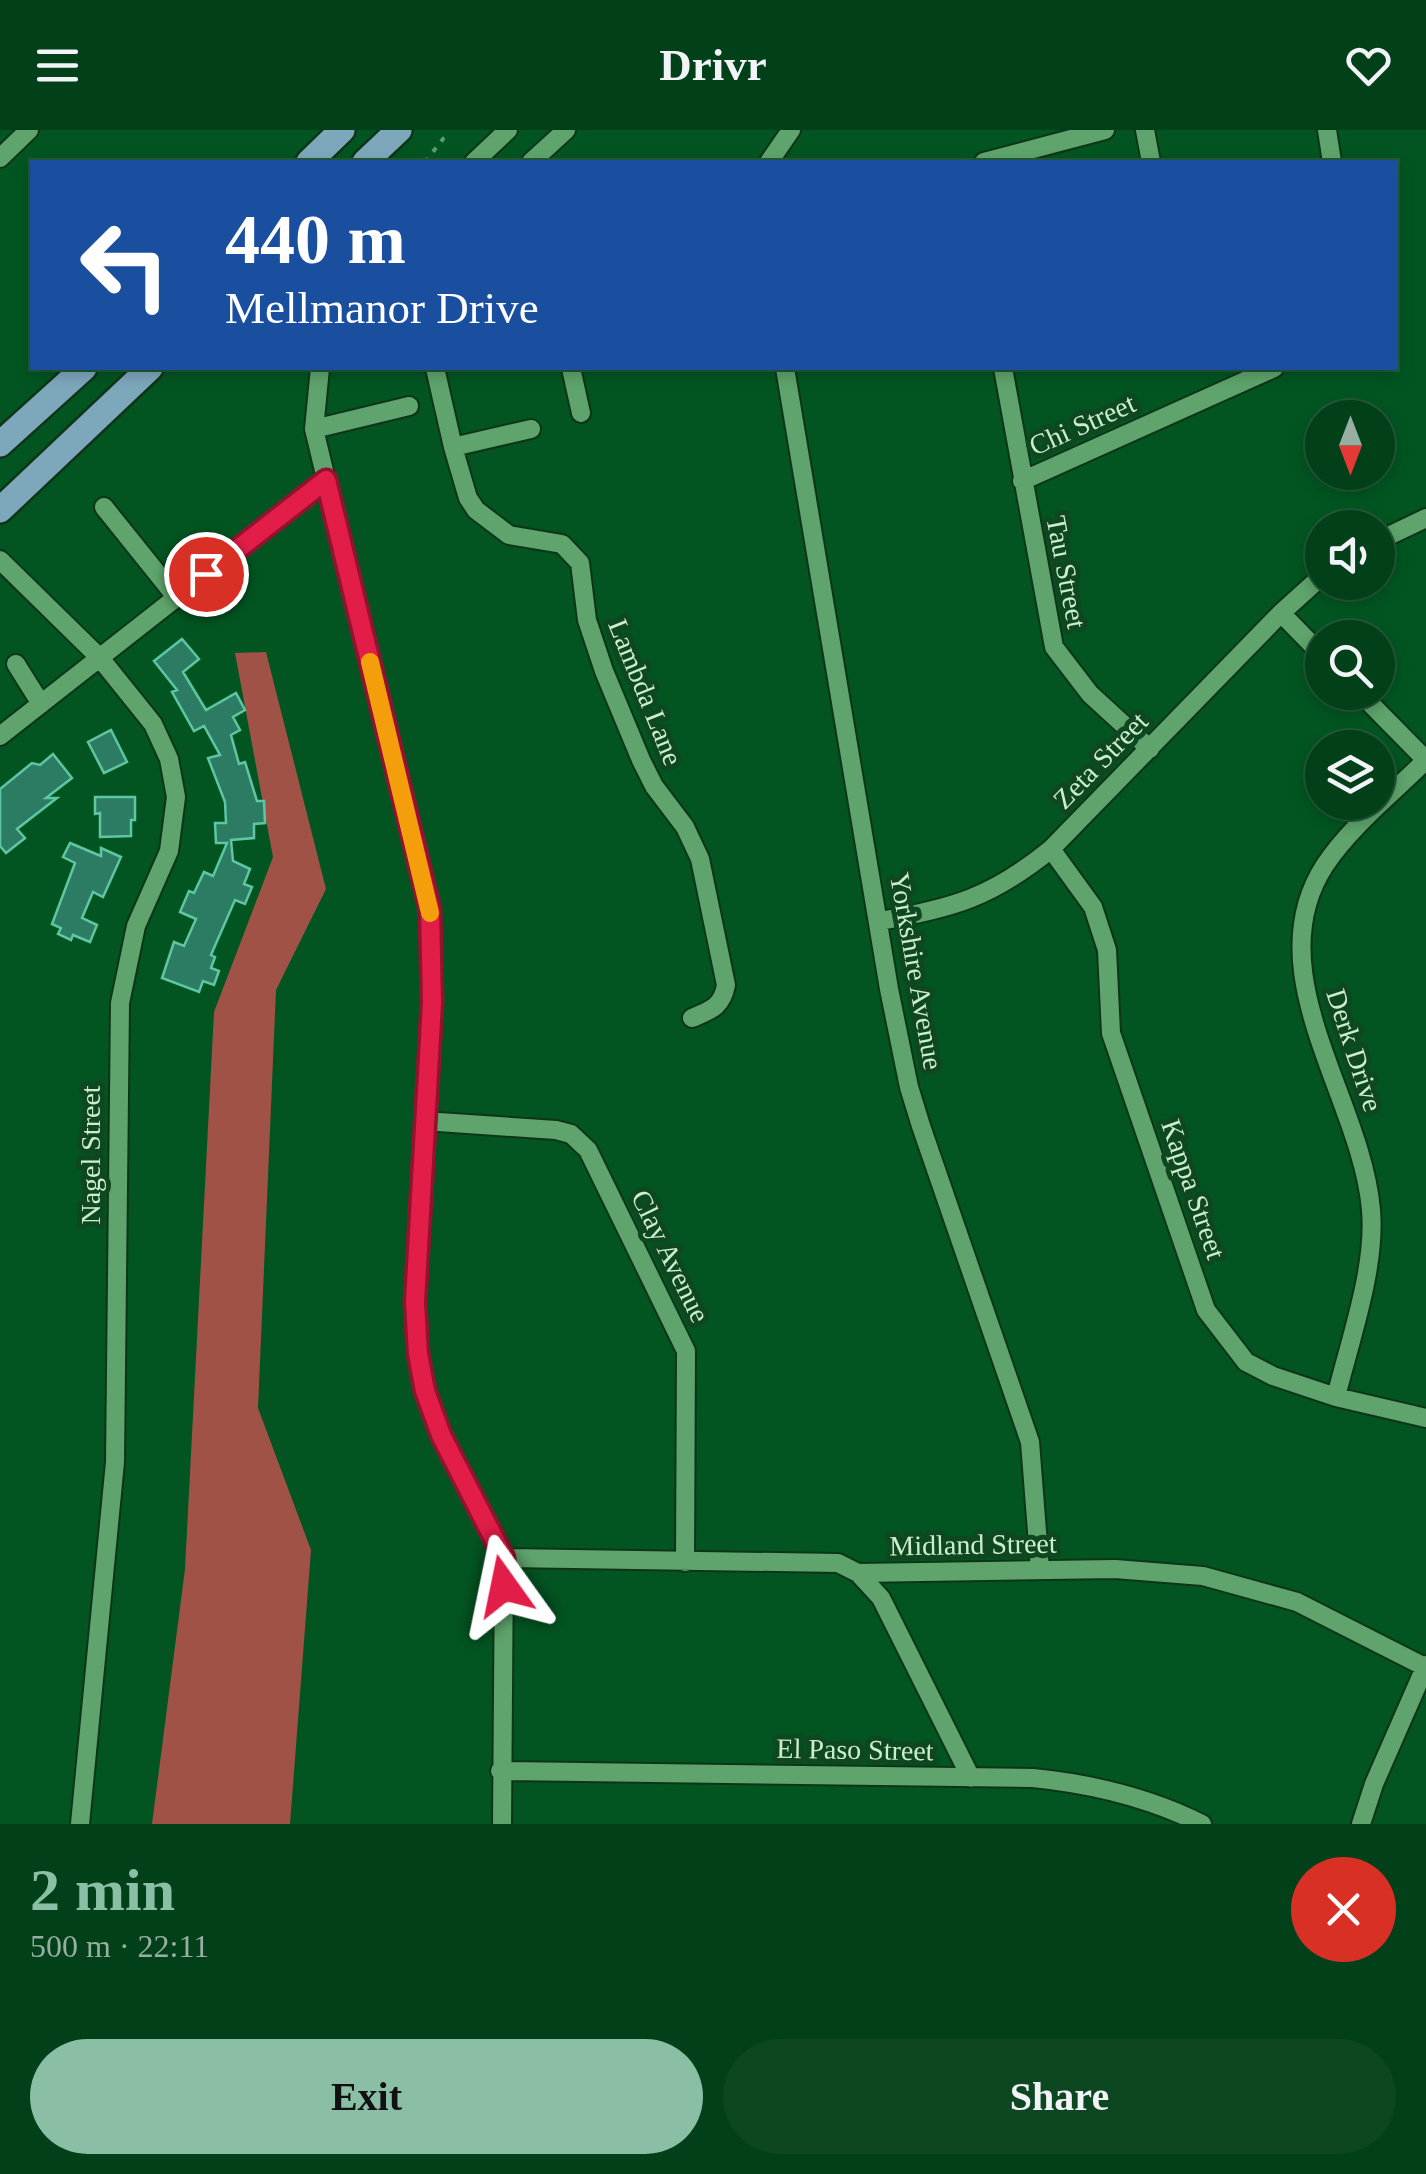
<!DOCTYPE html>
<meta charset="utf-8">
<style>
:root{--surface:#024019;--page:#0c4722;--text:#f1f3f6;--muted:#96afa2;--line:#235938;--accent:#8abfa5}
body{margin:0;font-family:Georgia,serif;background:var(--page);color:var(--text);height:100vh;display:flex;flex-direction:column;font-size:38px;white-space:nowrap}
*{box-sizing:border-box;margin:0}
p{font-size:32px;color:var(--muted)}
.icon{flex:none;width:55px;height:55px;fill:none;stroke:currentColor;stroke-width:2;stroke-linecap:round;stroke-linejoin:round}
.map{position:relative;height:1694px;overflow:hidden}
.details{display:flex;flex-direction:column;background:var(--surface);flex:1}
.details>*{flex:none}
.hud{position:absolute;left:30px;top:30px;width:1368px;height:210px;border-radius:0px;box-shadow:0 5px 15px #0003,0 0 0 2px var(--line);background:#1a4fa0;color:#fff;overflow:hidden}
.needle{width:65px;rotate:180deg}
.tools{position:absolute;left:1305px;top:270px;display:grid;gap:20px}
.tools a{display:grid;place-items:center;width:90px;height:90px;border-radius:50%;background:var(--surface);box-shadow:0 5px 15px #0003,0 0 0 2px var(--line);font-size:50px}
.pin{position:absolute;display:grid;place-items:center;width:85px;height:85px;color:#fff;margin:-42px;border:5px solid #fff;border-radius:50%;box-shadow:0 2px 10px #0007}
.me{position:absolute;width:110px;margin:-55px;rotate:348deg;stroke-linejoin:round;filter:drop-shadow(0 0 8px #0008)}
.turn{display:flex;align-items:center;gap:35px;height:210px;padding:0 30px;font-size:45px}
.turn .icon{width:130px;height:130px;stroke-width:2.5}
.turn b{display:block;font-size:70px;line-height:85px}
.round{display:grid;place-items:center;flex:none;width:105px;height:105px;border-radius:52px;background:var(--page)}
.overview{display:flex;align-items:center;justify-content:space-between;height:170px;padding:0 30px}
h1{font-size:60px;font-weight:600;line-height:75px;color:var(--accent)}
.action{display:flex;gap:20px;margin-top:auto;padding:20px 30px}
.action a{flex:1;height:115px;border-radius:60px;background:var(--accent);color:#111;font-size:40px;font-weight:600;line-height:115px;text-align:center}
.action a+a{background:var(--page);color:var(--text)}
header{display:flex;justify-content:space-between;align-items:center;height:130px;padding:0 30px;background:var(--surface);font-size:45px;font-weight:600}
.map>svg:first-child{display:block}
</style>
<header><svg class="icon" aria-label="menu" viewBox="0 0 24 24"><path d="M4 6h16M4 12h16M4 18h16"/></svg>Drivr<svg class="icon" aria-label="heart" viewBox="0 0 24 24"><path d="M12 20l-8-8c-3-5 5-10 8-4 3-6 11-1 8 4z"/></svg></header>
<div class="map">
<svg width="1426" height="1694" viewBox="0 0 1426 1694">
<rect width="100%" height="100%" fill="#025521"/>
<path fill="#a15247" d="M266 522 326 759 276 860 258 1278 311 1420 290 1694H152L185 1439 214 882 273 727 235 523Z"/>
<path fill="#2c7c63" stroke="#5ec6a3" stroke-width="2.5" d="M182 509 199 529 183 542 206 580 236 563 245 580 233 587 240 600 231 605 239 634 245 632 257 671H264L265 693 254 694V708L231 710 233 731 250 739 244 754 252 757 245 774 235 770 211 825 215 827 211 838 219 841 214 855 203 851 199 862 162 848 174 812 184 816 196 789 180 782 189 761 194 763 204 742 213 746 227 713H216L215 693H226L225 672 208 628 220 625 204 596 194 601 172 562 177 560 154 531Z
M111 600 127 632 104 643 88 612Z
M53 624 72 648 46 668H57L17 699 25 708 6 723 0 716V659L32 633 40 635Z
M95 667H135V690H131V706L100 707V683L95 684Z
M70 713 101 726V718L121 727 103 767 93 762 82 788 97 795 90 812 73 805 71 810 58 804 61 798 52 794 75 733 63 727Z"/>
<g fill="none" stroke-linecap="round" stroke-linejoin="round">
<g stroke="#0f3519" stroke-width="22">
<path id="minor" d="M1145 0 1151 32
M1327 0 1332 32
M0 28 29 0
M474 32 508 0
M531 32 566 0
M769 32 791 0
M984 32 1105 0
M320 238 314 299 430 780 432 873 415 1199 422 1250 433 1285 456 1337 504 1428 502 1694
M435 238 453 317 468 368 476 380 509 405 562 414 580 433 587 490 604 541 641 630 654 656 685 697 700 729 726 855C722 877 711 880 692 888
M571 238 581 283
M785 238 889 859 909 957 921 996 1030 1312 1040 1440
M1003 238 1054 517 1090 564 1150 619
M314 299 409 276
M453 317 531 299
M1022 351 1274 238
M104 377 177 468
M1378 411 1426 388
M0 430 100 528 153 594 169 629 176 667 169 721 136 796 120 873 115 1332 80 1694
M1281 483 1322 525
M16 534 41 574
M1359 562 1426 630
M0 606 326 350
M1051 719 1093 777 1107 820 1111 903 1206 1180 1246 1232 1273 1246 1336 1267 1426 1288
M880 791C954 778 992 767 1051 719L1281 483 1322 446
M424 991 556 1000 571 1004 588 1020 686 1221 685 1432
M1336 1267C1350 1210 1376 1138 1371 1080 1362 969 1255 842 1325 735 1351 696 1393 663 1426 630
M504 1428 838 1433 858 1443 1115 1439 1203 1446 1297 1472 1425 1537
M858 1443 881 1468 971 1648
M500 1641 1033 1648C1093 1654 1148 1667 1202 1694
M1361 1694 1374 1654 1426 1535"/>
</g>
<g stroke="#0f3519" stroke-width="30">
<path id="major" d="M309 32 342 0
M365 32 399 0
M0 314 84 238
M0 380 150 238"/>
</g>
<path stroke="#5f9b71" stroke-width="4" stroke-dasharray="5 8" stroke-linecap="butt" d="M425 32 443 9 436 3"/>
<use href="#minor" stroke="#5ea46c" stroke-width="18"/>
<use href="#major" stroke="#7da8bc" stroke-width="25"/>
</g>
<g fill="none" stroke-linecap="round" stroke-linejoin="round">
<g stroke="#92132f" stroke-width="25">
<path id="route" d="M206 444 326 350 430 780 432 873 415 1172 418 1224 425 1261 441 1305 504 1428V1456"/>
</g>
<use href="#route" stroke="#e11d48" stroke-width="18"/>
<path stroke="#f59e0b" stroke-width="18" d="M370 532 430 783"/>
</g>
<g text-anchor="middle" stroke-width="10" stroke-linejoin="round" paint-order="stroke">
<g font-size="28" fill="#cbeecf" stroke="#0f4720">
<text transform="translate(1082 294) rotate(-24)" y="10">Chi Street</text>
<text transform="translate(1067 442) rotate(79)" y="10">Tau Street</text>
<text transform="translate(646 562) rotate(68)" y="10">Lambda Lane</text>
<text transform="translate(1100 630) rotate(-46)" y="10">Zeta Street</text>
<text transform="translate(917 841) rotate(80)" y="10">Yorkshire Avenue</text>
<text transform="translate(1355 920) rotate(72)" y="10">Derk Drive</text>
<text transform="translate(90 1025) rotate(-90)" y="10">Nagel Street</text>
<text transform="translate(1194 1059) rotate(71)" y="10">Kappa Street</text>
<text transform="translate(671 1126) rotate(64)" y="10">Clay Avenue</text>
<text transform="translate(973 1414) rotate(-1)" y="10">Midland Street</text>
<text transform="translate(855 1619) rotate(1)" y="10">El Paso Street</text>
</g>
</g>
</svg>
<div class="tools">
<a><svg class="needle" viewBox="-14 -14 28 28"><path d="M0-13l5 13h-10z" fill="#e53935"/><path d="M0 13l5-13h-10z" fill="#96afa2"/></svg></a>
<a><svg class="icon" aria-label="sound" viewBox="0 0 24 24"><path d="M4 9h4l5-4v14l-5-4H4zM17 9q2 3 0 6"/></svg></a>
<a><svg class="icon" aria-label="search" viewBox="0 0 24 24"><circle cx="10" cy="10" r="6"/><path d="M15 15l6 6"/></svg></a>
<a><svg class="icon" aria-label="layers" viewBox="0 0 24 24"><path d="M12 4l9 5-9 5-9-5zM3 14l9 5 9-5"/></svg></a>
</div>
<div class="pin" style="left:206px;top:444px;background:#d93025"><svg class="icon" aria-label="arrive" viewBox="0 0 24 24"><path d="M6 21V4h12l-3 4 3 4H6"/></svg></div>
<svg class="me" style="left:504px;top:1456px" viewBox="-20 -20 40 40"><path d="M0-17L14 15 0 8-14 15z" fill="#e11d48" stroke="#fff" stroke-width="4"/></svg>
<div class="hud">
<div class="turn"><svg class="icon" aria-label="left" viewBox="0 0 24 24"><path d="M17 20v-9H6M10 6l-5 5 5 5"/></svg><div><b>440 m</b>Mellmanor Drive</div></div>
</div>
</div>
<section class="details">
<div class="overview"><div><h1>2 min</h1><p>500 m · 22:11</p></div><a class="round" style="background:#d93025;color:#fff"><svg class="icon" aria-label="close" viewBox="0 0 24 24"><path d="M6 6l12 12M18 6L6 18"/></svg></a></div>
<div class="action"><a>Exit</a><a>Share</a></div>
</section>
